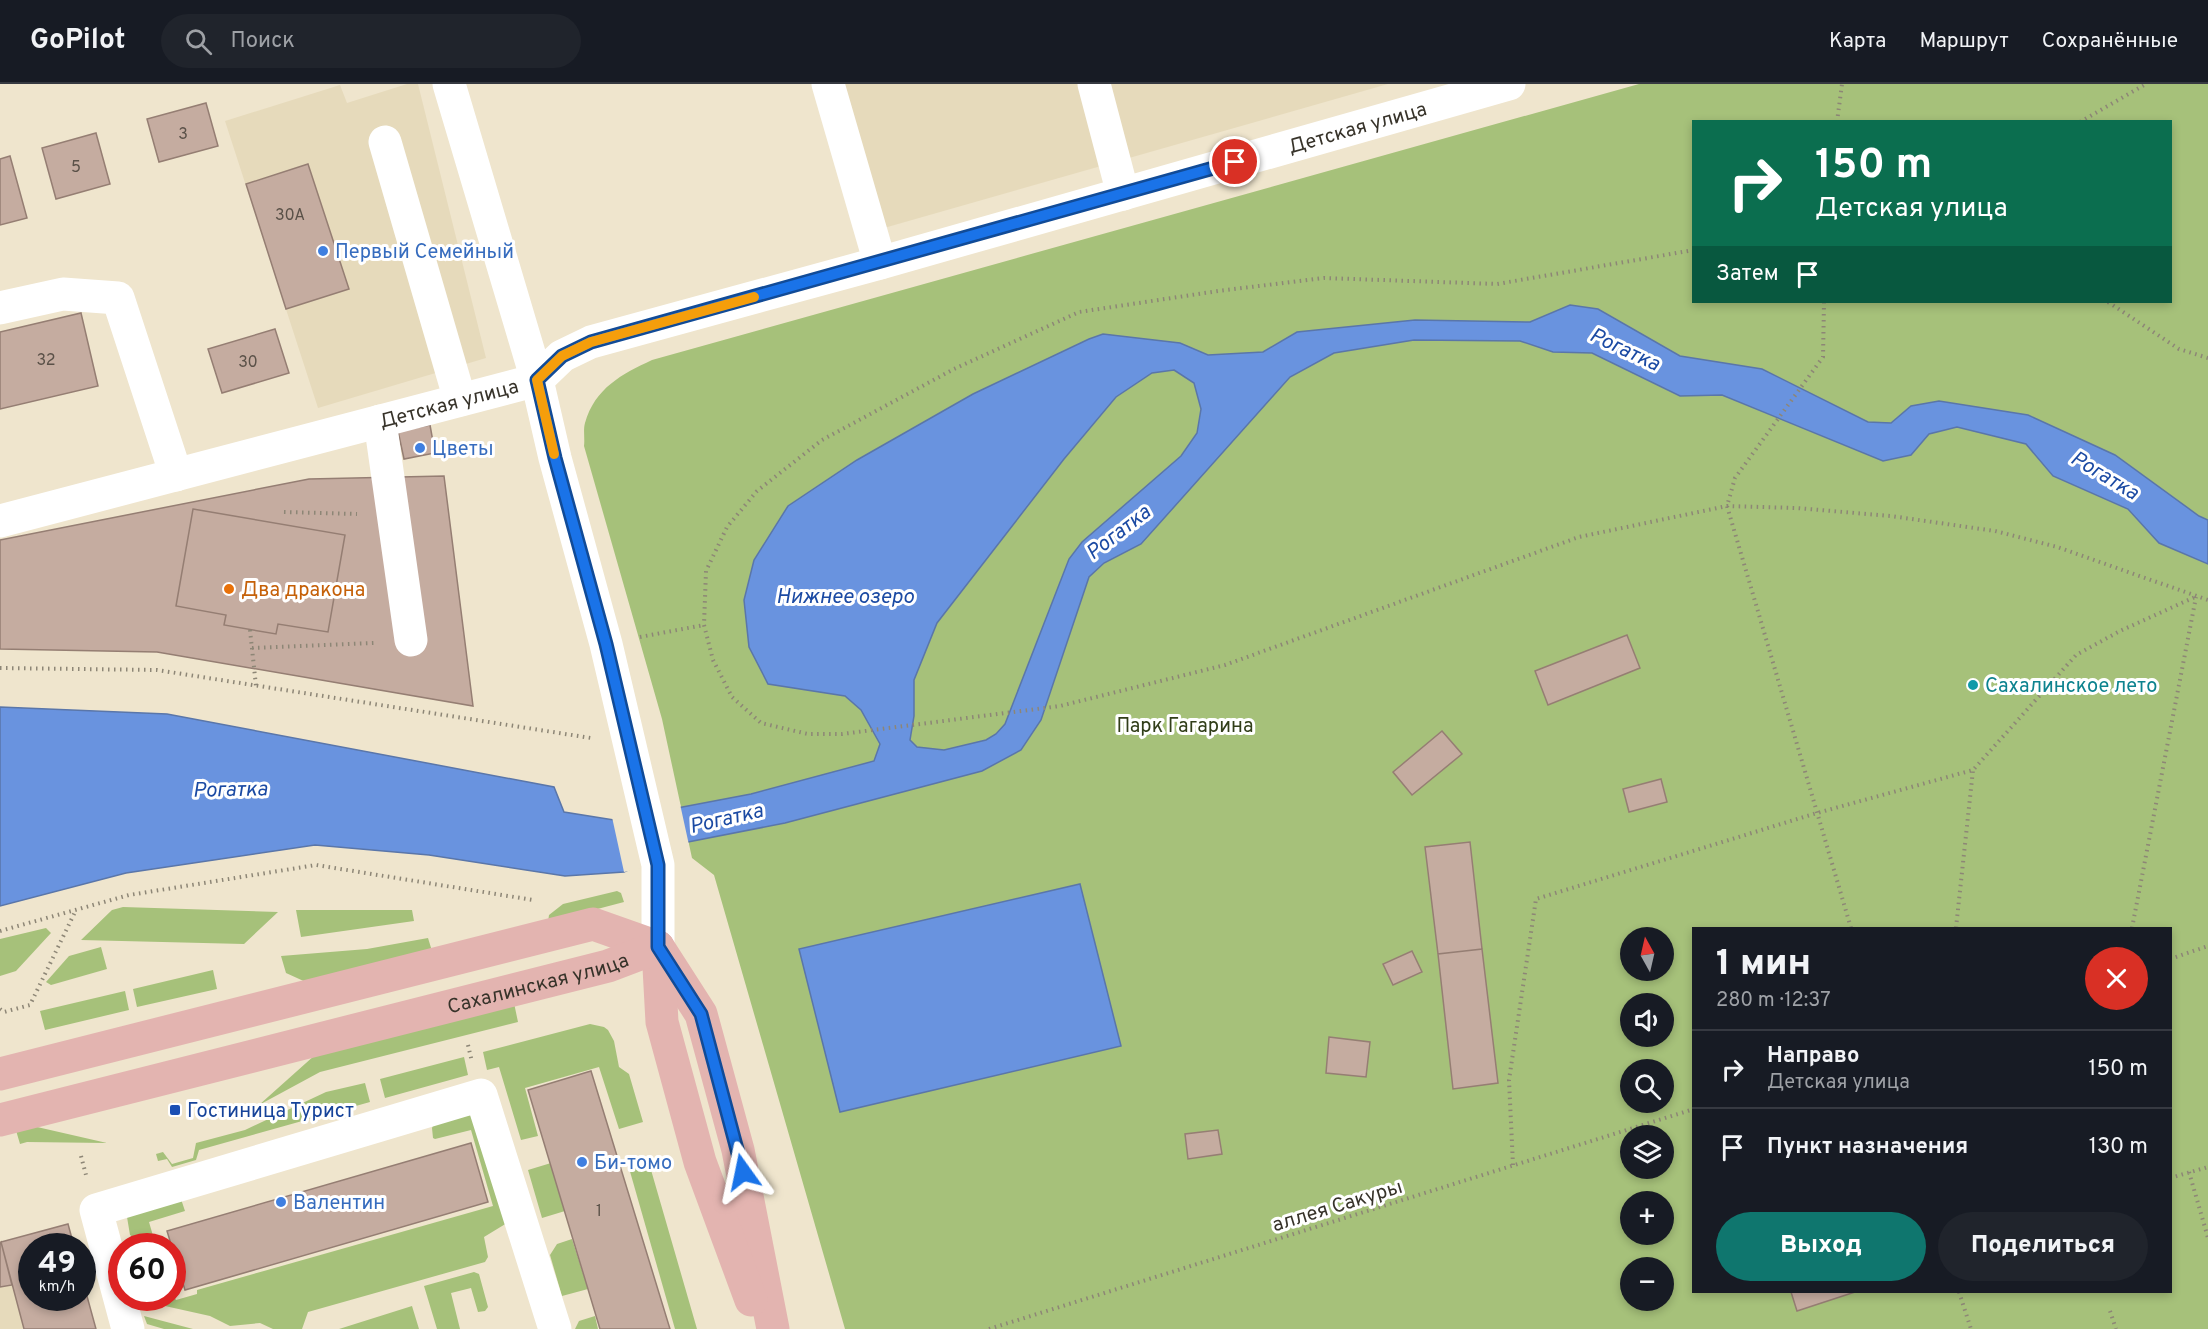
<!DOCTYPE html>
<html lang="ru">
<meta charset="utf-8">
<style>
:root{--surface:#171b24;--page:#20242c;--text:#f1f3f6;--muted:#9ea1a6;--line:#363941;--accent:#0f766e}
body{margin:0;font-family:Overpass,sans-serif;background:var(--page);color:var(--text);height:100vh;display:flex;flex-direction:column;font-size:22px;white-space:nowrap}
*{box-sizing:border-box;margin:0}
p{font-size:20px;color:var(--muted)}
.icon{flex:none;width:33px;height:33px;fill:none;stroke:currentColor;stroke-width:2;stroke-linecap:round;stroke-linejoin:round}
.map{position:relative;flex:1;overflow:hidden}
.sheet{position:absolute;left:1692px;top:843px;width:480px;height:366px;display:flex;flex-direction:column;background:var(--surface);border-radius:0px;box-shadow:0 3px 9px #0003}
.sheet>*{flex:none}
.top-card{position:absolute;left:1692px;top:36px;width:480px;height:183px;border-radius:0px;box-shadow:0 3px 9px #0003;background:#0b6e4f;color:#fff;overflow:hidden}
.needle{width:39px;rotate:352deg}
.tools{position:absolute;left:1620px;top:843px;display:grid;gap:12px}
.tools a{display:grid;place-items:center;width:54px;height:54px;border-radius:50%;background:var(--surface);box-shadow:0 3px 9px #0003;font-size:30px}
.speed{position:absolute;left:18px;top:1149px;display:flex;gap:12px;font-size:30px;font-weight:700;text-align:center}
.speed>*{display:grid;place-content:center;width:78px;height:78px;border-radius:50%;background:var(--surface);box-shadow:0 3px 9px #0003;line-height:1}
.speed small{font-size:15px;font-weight:400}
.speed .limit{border:9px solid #d22;background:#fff;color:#111}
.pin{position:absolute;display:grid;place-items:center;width:51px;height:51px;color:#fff;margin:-26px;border:3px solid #fff;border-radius:50%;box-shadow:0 2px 6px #0007}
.me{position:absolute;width:66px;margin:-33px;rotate:348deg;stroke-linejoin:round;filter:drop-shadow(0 0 4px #0008)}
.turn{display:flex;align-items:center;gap:21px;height:126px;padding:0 24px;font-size:27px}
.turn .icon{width:78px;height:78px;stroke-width:2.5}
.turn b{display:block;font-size:42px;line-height:51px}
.then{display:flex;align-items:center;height:57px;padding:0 24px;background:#0003;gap:12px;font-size:22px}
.round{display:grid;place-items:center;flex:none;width:63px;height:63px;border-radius:32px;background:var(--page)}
.overview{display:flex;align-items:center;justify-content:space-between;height:102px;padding:0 24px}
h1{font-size:36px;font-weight:800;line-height:45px}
.primary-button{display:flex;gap:12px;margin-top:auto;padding:12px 24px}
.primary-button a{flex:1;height:69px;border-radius:36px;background:var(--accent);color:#fff;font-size:24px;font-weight:800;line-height:69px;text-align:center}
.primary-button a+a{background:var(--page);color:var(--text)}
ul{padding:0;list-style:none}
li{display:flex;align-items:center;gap:18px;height:78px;padding:0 24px;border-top:2px solid var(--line)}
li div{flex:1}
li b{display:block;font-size:22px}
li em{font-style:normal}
header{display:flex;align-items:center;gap:36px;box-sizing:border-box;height:84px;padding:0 30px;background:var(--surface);border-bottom:2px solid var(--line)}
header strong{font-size:28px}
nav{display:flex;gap:33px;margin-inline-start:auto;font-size:21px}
.search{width:420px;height:54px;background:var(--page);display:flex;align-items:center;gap:15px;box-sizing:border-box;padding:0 21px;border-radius:33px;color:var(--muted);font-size:22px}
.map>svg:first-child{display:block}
</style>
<header>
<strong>GoPilot</strong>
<div class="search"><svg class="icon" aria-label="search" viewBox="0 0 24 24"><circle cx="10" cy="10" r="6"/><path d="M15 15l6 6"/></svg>Поиск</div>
<nav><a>Карта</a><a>Маршрут</a><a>Сохранённые</a></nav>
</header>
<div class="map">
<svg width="2208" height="1245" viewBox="0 0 2208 1245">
<rect width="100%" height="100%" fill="#efe5cd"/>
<path fill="#e6dabb" d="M407 0H418L486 274 318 324 225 37 340 1 347 19Z
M819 0H1388L870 148Z
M0 1156 14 1205 24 1245H0Z"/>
<path fill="#a6c17a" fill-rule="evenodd" d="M1639 0H2208V1245H845L714 791 692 774 662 635 584 362C585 355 583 346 585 339 595 304 622 290 652 276ZM1694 38H2170V218H1694ZM1694 844H2170V1208H1694ZM1630 854H1664V886H1630ZM1630 920H1664V952H1630ZM1630 986H1664V1018H1630ZM1630 1052H1664V1084H1630ZM1630 1118H1664V1150H1630ZM1630 1184H1664V1216H1630Z
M617 807 621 809 624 818 548 838 549 831 563 820Z
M123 823 278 828 244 860 81 856 112 826Z
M296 826H412L414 837 301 853Z
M46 844 51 849 16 887 0 892V855Z
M428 854 432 867 308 899 286 889 281 872 367 865Z
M101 863 107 885 51 901 46 898 69 872Z
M213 886 217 905 137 923 133 905Z
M125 907 129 926 45 946 40 927Z
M514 919 518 938 320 988 259 1021 315 971Z
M590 940 604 943 608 946 614 957 619 983 629 990 643 1038 619 1045 599 983 525 1004 538 1052 521 1056 499 983 487 986 483 968Z
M464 973 468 991 385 1014 380 995Z
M365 999 370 1018 199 1066 196 1076 172 1083 167 1075 158 1077 156 1070 163 1068 172 1080 193 1074 196 1059 245 1046 326 1008Z
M472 1031 507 1139 484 1153 488 1173 485 1178 308 1228 302 1245H273L260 1239 230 1242 210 1232 156 1220 154 1214H175L176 1216 197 1210V1206L493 1122 471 1046 435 1055 433 1054 432 1044 436 1034Z
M24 1040 107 1059 27 1058 20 1060 15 1043Z
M551 1079 565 1127 542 1134 528 1086Z
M649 1079 697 1245H675L629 1084Z
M181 1115 185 1127 149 1138 156 1162H140L138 1156 130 1151 126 1127Z
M572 1155 588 1205 562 1212 550 1171 557 1160Z
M474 1188 479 1190 488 1223 485 1227 478 1228 471 1204 451 1209 460 1245H437L424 1202Z
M412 1222 419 1245H339Z
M144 1232 193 1245H164L147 1240Z
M595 1232 598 1245H575L579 1237Z"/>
<path fill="#6993df" stroke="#5a76a9" stroke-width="1.5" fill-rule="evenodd" d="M1570 221 1598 225 1680 272 1762 285 1868 338 1891 339 1911 322 1939 317 2028 331 2115 371 2199 432 2208 436V480L2159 459 2128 425 2053 392 2026 360 1957 343 1929 350 1911 371 1883 377 1722 311 1680 312 1592 269 1553 268 1520 257 1414 256 1334 269 1290 293 1141 460 1104 479 1089 493 1041 636 1021 666 982 687 785 739 688 758 624 788 565 792 429 771 315 761 126 789 0 822V623L167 630 554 703 564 728 614 736 751 710 874 677 880 660 861 626 845 612 768 600 749 563 744 516 754 476 788 422 857 376 973 310 1089 255 1103 250 1180 259 1208 271 1263 268 1297 248 1415 236 1530 238ZM1174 286 1194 299 1201 325 1197 349 1181 372 1082 458 1069 475 1005 640 996 650 986 656 944 666 917 663 910 656 914 632V596L937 539 1064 375 1116 313 1152 289Z
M1080 800 1121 962 840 1028 799 865Z"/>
<path fill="#efe5cd" d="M680 720 689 761 638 785 624 788 612 733Z"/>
<path fill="#c5aca0" stroke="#957e73" stroke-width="1.5" d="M206 19 218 62 159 78 147 35Z
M96 49 110 100 56 115 42 64Z
M10 72 27 134 0 141V75Z
M308 80 349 205 286 225 246 100Z
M81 229 98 302 0 325V248Z
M275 245 289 289 222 309 208 265Z
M430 341 435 369 404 375 398 347Z
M444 392 473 622 157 568 0 565V456L309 395Z
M193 425 345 451 328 548 278 540 276 550 224 541 226 531 176 522Z
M1627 551 1640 584 1548 621 1535 587Z
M1442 647 1462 670 1412 711 1393 688Z
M1661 695 1667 718 1629 728 1623 705Z
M1470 758 1482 865 1438 870 1425 763Z
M1482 865 1498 999 1453 1005 1438 870Z
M1412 867 1422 888 1393 901 1383 880Z
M1329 953 1370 958 1366 993 1326 989Z
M591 987 670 1245H600L528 1006Z
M1218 1046 1222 1070 1188 1075 1185 1050Z
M471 1059 488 1118 185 1206 167 1147Z
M68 1140 74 1162H32V1214H82V1194L96 1245H24L1 1158Z
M1 1158 12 1201 0 1203V1159Z
M1791 1208H1855L1797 1227Z"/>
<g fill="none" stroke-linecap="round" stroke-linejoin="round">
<path stroke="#8d8676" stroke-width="4" stroke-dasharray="1.5 4.5" stroke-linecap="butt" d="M1837 38 1842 0
M2080 38 2146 0
M1694 166 1497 200 1324 194 1218 207 1079 228 954 285 822 356 757 407 727 443 706 487 704 541 713 576 732 613 761 639 808 650H842L1060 622 1225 581 1579 453 1727 422 1796 424 1891 432 1995 447 2057 463 2208 516
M1824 218 1823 273 1735 394 1727 422 1851 844
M2108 218 2179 265 2208 274
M284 428 357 430
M250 546 256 602
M640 553 704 541
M252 564 374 559
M0 584 157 586 591 654
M1956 844 1973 686
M2132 844 2196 513
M0 847 129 811 316 781 533 816
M2170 875 2208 862
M0 925 4 928 30 921 75 828
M468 961 472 978
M81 1072 86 1091
M1513 1081 1509 996 1536 815 1817 729 1973 686 2076 571 2120 547 2195 513
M2189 1088 2208 1154
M2170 1094 2208 1083
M1959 1208 1971 1245
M2110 1227 2116 1245
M989 1245 1694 1025"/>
<g stroke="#fff" stroke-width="33">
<path d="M449 0 537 296 555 374 606 560 658 781V863"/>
<path d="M828 0 880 179"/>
<path d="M1094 0 1123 110"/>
<path d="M385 58 460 316"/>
<path d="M0 224 63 210 118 214 176 391"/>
<path d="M380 337 411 556"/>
<path id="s1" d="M0 437 537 296 562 272 591 258 880 179 1509 0"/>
<path d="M128 1245 96 1126 481 1011 555 1245"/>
</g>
<g stroke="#e3b4b0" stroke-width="33">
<path d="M658 863 701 930 738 1066 773 1245"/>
<path d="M658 865 662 938 700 1078 751 1216"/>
<path d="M0 990 593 840 658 863"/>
<path id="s2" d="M0 1036 608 882 658 863"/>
</g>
</g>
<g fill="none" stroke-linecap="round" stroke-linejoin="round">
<g stroke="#114b97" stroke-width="15">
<path id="route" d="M743 1088 701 930 658 863V781L606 560 555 374 537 296 562 272 591 258 1235 78"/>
</g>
<use href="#route" stroke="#1a73e8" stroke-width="10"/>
<path stroke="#f59e0b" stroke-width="10" d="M554 370 537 296 562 272 591 258 754 213"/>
</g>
<g fill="#3f7fe0" stroke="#fff" stroke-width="2">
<circle cx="323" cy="167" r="6"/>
<circle cx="420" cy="364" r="6"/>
<circle cx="582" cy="1078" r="6"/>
<circle cx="281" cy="1118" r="6"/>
</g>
<circle fill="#e8710a" stroke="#fff" stroke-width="2" cx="229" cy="505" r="6"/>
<circle fill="#0f9aa8" stroke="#fff" stroke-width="2" cx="1973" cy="601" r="6"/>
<rect fill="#1a4fb4" stroke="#fff" stroke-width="2" x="169" y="1020" width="12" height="12" rx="3"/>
<g text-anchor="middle" stroke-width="6" stroke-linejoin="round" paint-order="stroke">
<g font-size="16" fill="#5a5148">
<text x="183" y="55">3</text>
<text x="76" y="88">5</text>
<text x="290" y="136">30А</text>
<text x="46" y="281">32</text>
<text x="248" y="283">30</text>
<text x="599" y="1132">1</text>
</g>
<g font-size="20" fill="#37332a" stroke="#fff">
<text dy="7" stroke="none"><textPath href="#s1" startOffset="1418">Детская улица</textPath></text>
<text dy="7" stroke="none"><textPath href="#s1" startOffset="464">Детская улица</textPath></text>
<text dy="7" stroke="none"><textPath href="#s2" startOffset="555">Сахалинская улица</textPath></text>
<text transform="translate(1337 1121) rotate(-17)" y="7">аллея Сакуры</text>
</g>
<g font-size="20" fill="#366cbe" stroke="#fff" text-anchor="start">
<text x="335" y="174">Первый Семейный</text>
<text x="432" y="371">Цветы</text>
<text x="594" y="1085">Би-томо</text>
<text x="293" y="1125">Валентин</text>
</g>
<g font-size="20" fill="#c56008" stroke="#fff" text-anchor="start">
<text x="241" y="512">Два дракона</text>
</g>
<g font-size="20" fill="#0d838f" stroke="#fff" text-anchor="start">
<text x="1985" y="608">Сахалинское лето</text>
</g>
<g font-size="20" fill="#313e19" stroke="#fff">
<text x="1185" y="648">Парк Гагарина</text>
</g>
<g font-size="20" fill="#164399" stroke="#fff" text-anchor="start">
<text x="187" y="1033">Гостиница Турист</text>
</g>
<g font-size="21" font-style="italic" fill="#1b4aa3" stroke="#fff">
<text transform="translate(1625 265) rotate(25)" y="7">Рогатка</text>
<text transform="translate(2105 391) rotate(31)" y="7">Рогатка</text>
<text transform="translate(1118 448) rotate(-38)" y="7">Рогатка</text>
<text x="845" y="519">Нижнее озеро</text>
<text transform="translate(230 705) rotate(-1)" y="7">Рогатка</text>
<text transform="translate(726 734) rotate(-13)" y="7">Рогатка</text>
</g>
</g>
</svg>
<div class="tools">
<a><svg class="needle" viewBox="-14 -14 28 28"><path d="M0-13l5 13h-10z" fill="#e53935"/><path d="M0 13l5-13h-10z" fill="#9ea1a6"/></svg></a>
<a><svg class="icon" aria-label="sound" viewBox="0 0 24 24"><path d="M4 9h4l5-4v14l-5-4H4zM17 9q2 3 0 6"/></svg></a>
<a><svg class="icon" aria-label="search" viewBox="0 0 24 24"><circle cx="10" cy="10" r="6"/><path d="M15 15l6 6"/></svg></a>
<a><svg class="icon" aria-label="layers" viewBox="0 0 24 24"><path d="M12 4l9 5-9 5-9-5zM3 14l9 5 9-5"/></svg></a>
<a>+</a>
<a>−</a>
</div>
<div class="speed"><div>49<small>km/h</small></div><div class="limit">60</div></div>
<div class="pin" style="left:1235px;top:78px;background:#d93025"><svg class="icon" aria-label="arrive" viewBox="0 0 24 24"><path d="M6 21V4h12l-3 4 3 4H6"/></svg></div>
<svg class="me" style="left:743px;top:1088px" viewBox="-20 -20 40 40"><path d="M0-17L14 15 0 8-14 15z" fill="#1a73e8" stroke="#fff" stroke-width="4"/></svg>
<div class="top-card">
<div class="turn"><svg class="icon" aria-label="right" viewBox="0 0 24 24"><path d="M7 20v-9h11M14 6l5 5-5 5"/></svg><div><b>150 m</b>Детская улица</div></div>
<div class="then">Затем<svg class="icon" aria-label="arrive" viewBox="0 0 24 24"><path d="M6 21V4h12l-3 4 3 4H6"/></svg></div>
</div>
<section class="sheet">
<div class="overview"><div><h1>1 мин</h1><p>280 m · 12:37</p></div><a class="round" style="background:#d93025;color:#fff"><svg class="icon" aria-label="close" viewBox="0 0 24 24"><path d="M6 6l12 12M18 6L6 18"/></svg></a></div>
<ul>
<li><svg class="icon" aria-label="right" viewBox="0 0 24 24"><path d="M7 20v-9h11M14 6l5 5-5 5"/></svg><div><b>Направо</b><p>Детская улица</p></div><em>150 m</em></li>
<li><svg class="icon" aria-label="arrive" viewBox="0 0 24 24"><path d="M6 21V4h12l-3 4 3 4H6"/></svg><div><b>Пункт назначения</b></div><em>130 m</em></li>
</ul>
<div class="primary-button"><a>Выход</a><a>Поделиться</a></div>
</section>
</div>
